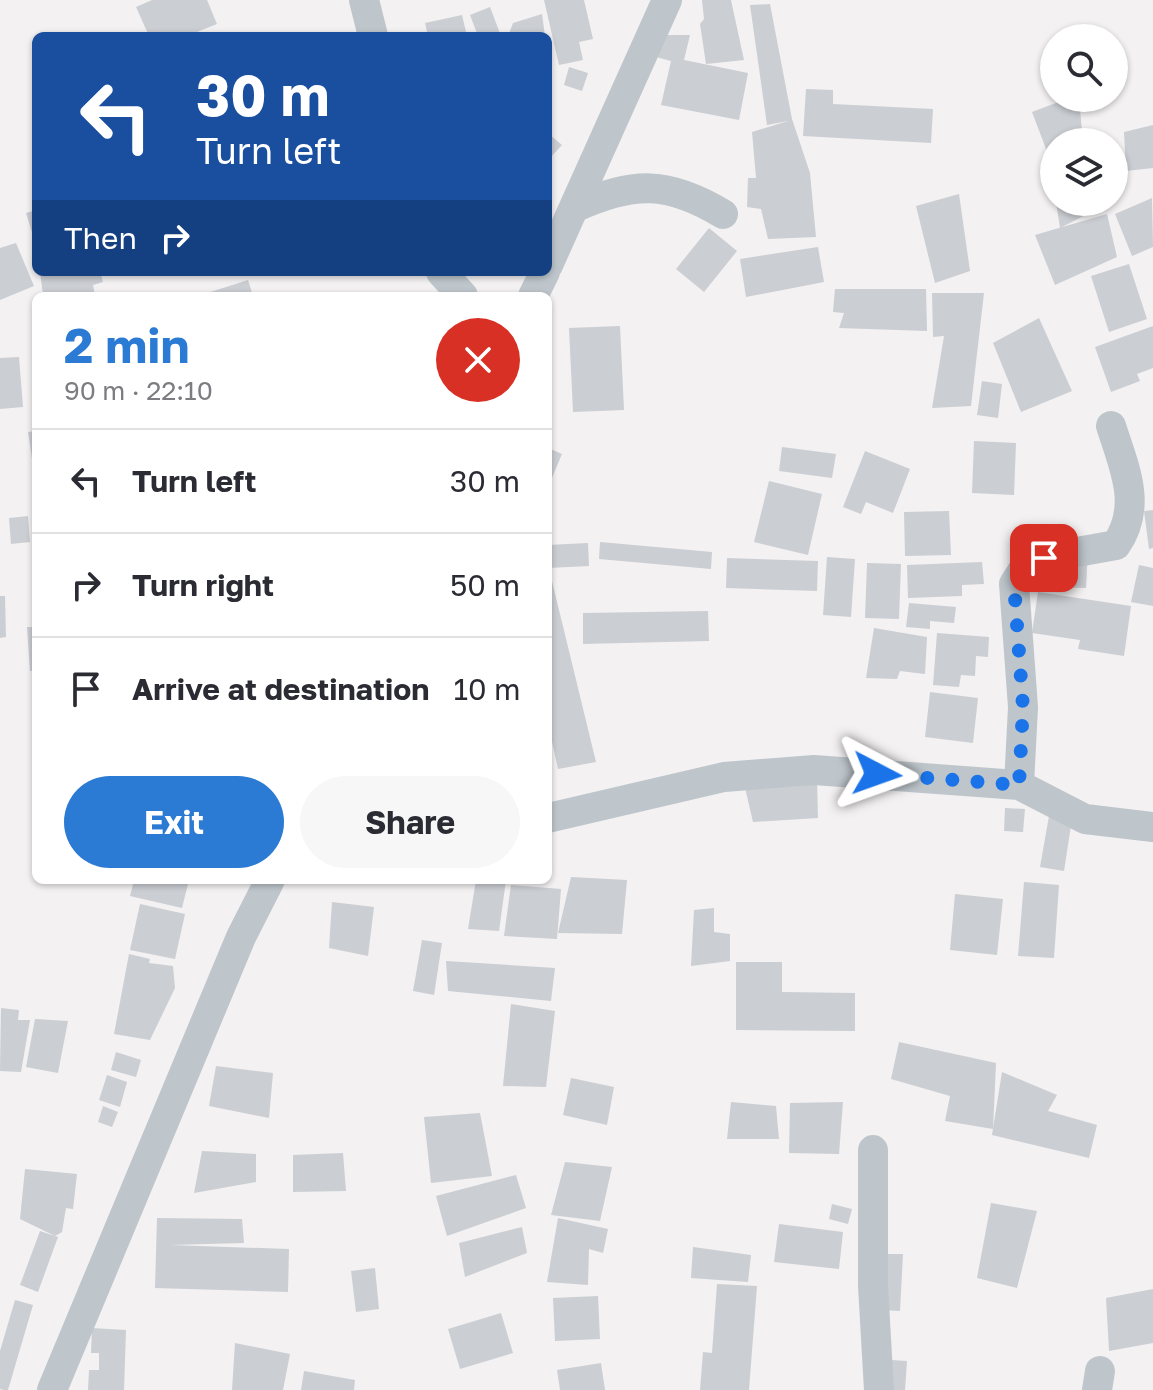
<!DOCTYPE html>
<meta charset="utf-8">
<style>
:root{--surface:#fff;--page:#f7f7f7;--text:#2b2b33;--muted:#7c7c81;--line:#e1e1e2;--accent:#2b7ad3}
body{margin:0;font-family:"Golos Text",sans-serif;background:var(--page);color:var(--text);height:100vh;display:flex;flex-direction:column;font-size:30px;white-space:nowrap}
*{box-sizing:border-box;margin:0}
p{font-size:26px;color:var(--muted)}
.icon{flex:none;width:44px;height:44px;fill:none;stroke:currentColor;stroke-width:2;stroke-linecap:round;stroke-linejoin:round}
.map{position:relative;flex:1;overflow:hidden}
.sheet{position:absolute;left:32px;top:292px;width:520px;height:592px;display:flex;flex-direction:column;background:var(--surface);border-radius:12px;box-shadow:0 2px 6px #0004}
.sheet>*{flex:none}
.hud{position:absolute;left:32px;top:32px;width:520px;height:244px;border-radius:12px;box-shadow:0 2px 6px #0004;background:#1a4fa0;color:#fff;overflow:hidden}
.fabs{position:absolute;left:1040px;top:24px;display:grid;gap:16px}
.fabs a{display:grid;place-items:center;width:88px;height:88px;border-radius:50%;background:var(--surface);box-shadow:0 2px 6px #0004;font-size:40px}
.pin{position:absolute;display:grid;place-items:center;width:68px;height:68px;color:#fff;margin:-34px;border-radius:16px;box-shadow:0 4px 12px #0006}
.me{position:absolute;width:88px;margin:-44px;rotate:94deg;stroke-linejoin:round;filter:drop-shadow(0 0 6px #0008)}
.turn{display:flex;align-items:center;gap:28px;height:168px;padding:0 32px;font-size:36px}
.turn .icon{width:104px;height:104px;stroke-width:2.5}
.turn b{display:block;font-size:56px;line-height:68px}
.then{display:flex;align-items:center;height:76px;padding:0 32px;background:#0003;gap:16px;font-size:30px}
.round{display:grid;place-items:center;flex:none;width:84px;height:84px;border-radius:42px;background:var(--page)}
.overview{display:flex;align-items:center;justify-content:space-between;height:136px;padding:0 32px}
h1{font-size:48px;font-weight:700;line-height:60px;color:var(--accent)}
.cta{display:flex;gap:16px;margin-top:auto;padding:16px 32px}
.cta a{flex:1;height:92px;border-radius:48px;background:var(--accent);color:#fff;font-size:32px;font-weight:700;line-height:92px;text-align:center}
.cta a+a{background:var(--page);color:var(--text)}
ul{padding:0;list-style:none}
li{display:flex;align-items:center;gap:24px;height:104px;padding:0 32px;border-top:2px solid var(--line)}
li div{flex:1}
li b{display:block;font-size:30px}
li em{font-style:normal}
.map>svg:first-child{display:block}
</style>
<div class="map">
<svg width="1153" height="1390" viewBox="0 0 1153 1390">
<rect width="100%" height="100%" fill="#f3f1f1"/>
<path fill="#cbced3" d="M152 0H207L217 24 187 36H149L136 7Z
M544 0H584L593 39 579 42 583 60 559 65Z
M702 0H731L744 60 706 64 700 24 704 19Z
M770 4 792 119 810 173 816 237 768 239 761 209 747 207 748 178H756L752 132 788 121 767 125 750 5Z
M490 7 501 36H478L470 15Z
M542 14 545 36H508L513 23Z
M462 15 467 36H428L425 23Z
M663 35H690L684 60 748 73 739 120 661 105 671 61 656 57Z
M569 67 588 73 582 91 564 85Z
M806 89 833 90V104L933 109 931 143 803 136Z
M1069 98H1079L1083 142H1054V170L1032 112Z
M1153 125V168L1126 171 1124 132Z
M549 134 562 145 550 158 548 157Z
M959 194 970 271 935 283 916 206Z
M1152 198 1153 247 1132 256 1115 214Z
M1056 202H1104L1105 205 1060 228Z
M36 210V242H35L26 213Z
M1107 214 1117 257 1055 285 1035 235Z
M709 228 737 251 704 292 676 269Z
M16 243 34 286 0 300V248Z
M818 247 824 282 746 297 740 259Z
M1129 264 1147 319 1109 332 1091 276Z
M40 272H100L103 282 93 285 95 296 43 295Z
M248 280 253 296H201V295Z
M835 289H926L927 331 839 328 844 313 833 312Z
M932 293H984L971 406 932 408 944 336 933 337Z
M1039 318 1072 391 1021 412 993 343Z
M620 326 624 410 573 412 569 328Z
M1153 326V368L1137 374 1140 381 1111 392 1095 347Z
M19 357 23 407 0 409V358Z
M982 381 1002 384 998 418 977 415Z
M36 431V471L34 472 28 432Z
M974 441 1016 443 1014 495 972 493Z
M782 447 836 454 832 478 779 471Z
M548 448 562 454 548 487Z
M865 451 910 469 893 513 866 502 861 514 843 507Z
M769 481 822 494 808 555 754 542Z
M1153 510V548L1149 549 1144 511Z
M949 511 951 555 905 556 904 512Z
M28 516 30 542 11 544 9 518Z
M600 542 712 552 711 569 599 559Z
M588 543 589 566 548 568V545Z
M1052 546 1088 548 1086 588 1050 587Z
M827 557 855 559 851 617 823 615Z
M727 558 818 561 817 591 726 588Z
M982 562 984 584 962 585V596L908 598 907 565Z
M867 563 901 564 899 619 865 618Z
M1139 565 1153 568V606L1131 602Z
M551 577 596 762 558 769 548 723V578Z
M1038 592 1131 606 1124 656 1078 649 1080 640 1032 633Z
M0 596H5L6 637 0 638Z
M909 603 956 607 954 623 930 621V629L906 627Z
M708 611 709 641 583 644V613Z
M27 627H36V671H30Z
M874 628 927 637 925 674 900 671 897 679 866 678Z
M937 633 989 637 988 657 976 656 975 676 961 675 959 687 933 685Z
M930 692 978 698 973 743 925 737Z
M743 779H817L818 818 753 822Z
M1005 808 1025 809 1023 832 1004 831Z
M1049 816 1072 819 1064 871 1040 867Z
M571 877 627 880 622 934 558 933Z
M134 880H189L182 908 130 896Z
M476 880H506L499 931 468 929Z
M1024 882 1059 885 1054 958 1018 956Z
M511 885 561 889 557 939 504 936Z
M955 894 1003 899 997 955 950 950Z
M332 902 374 907 368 956 329 948Z
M140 904 185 914 175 959 130 950Z
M714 908V932L730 934V961L691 966 694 910Z
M422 940 442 943 434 995 413 991Z
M129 954 150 959 149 963 173 966 175 988 150 1040 114 1034Z
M446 961 555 968 551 1001 448 991Z
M736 962H782V992L855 993V1031L736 1030Z
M511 1004 555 1011 546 1087 503 1086Z
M1 1008 19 1010 18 1020H30L21 1072 0 1071Z
M35 1019 68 1021 58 1073 26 1067Z
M899 1042 996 1063 993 1129 945 1121 950 1096 891 1079Z
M116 1052 141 1060 136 1077 111 1070Z
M216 1066 273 1073 269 1118 209 1106Z
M1002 1072 1057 1095 1048 1111 1097 1125 1089 1158 992 1135Z
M107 1075 127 1082 120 1107 99 1100Z
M571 1078 614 1087 607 1125 563 1115Z
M731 1102 776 1106 779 1139H727Z
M843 1102 839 1154 789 1153 790 1103Z
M103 1106 118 1112 112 1127 98 1122Z
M480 1113 492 1176 431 1183 424 1117Z
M202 1151 256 1154V1182L194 1193Z
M343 1153 346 1191 293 1192V1155Z
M565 1162 612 1167 600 1221 551 1215Z
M25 1169 77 1174 73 1209 66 1208 62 1232 55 1236 20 1219Z
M516 1175 526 1208 447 1236 436 1196Z
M991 1203 1037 1211 1017 1288 977 1278Z
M832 1204 852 1209 848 1224 829 1219Z
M157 1218 242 1219 244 1243 170 1245 289 1249 288 1292 155 1288Z
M558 1218 608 1229 603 1253 589 1249 588 1285 547 1282Z
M779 1224 843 1232 839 1269 774 1262Z
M522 1227 527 1253 465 1277 459 1243Z
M40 1231 58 1237 38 1292 20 1285Z
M693 1247 751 1255 748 1282 691 1278Z
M885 1254H903L900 1311 882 1310Z
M375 1268 379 1309 356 1312 351 1271Z
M717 1284 757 1286 749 1390H700L703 1352 712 1353Z
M1153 1289V1343L1109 1351 1106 1298Z
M598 1296 600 1339 555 1341 553 1298Z
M15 1300 33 1305 8 1390H4L0 1389V1351Z
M501 1313 513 1353 460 1369 448 1329Z
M92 1328 126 1330 124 1390H88L89 1370H99V1353H91Z
M235 1343 290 1354 283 1390H232Z
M891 1360 907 1361 905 1390H889Z
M601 1363 605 1390H560L557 1370Z
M304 1371 355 1380 354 1390H301Z"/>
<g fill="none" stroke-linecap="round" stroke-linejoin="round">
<path stroke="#bec6cc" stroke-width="30" d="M364 0 373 36
M576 207C634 181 668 181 723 214
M548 265 667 0
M441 272 463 296
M533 296 545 272
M1019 785 1023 707 1014 584 1025 567 1044 558 1116 545C1143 506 1124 467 1111 426
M548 818 724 777 814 770 1019 785 1085 819 1153 827
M873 1150V1286L879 1390
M52 1390 241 937 270 880
M1097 1390 1100 1371"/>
</g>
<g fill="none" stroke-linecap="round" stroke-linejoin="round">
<path stroke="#1a73e8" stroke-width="14" stroke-dasharray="0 25.2" d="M877 774 1019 785 1023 707 1014 584 1025 567 1044 558"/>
</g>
</svg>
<div class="fabs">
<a><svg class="icon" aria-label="search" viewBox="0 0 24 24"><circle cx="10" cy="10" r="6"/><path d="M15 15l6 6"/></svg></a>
<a><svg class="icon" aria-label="layers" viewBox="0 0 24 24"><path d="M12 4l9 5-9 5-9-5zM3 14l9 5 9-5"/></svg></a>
</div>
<div class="pin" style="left:1044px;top:558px;background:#d93025"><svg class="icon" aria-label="arrive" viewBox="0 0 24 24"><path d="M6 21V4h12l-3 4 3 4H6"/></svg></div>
<svg class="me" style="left:877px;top:774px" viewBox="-20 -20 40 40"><path d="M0-17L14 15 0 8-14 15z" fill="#1a73e8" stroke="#fff" stroke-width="4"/></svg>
<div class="hud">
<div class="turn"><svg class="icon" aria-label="left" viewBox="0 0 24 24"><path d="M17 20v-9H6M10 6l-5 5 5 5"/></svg><div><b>30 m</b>Turn left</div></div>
<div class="then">Then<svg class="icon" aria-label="right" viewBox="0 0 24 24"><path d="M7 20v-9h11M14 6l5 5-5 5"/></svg></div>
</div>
<section class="sheet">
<div class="overview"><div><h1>2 min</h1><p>90 m · 22:10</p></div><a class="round" style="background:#d93025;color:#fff"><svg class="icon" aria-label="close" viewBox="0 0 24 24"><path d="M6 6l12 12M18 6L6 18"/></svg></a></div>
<ul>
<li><svg class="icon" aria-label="left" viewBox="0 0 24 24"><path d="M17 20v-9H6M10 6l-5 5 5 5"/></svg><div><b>Turn left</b></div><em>30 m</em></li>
<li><svg class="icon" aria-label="right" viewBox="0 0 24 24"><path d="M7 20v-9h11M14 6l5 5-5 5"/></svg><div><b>Turn right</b></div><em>50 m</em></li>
<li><svg class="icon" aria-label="arrive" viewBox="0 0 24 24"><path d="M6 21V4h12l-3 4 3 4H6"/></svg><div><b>Arrive at destination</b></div><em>10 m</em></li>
</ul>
<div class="cta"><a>Exit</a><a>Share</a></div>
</section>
</div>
